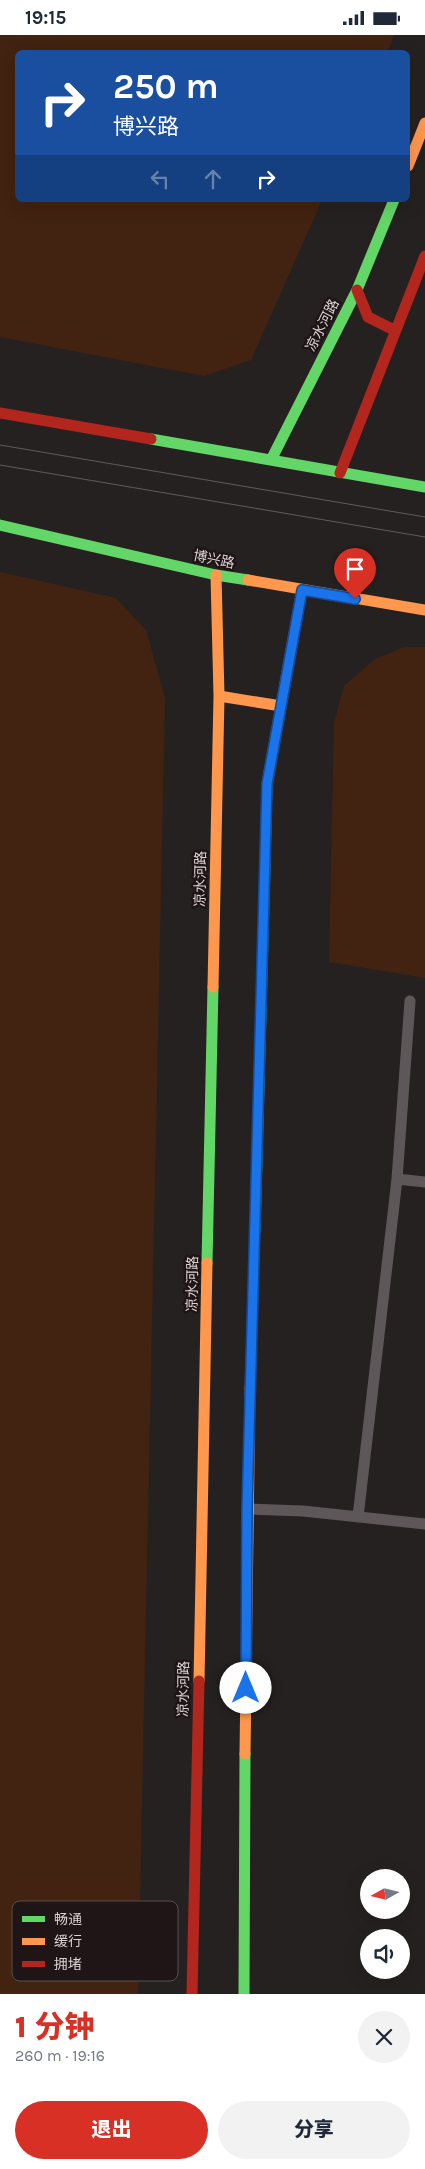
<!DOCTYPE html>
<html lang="zh">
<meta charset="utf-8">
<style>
:root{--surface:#fff;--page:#f2f2f3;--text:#1f2937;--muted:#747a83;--accent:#d93025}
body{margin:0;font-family:Karla,"Noto Sans SC",sans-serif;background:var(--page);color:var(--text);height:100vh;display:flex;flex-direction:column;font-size:19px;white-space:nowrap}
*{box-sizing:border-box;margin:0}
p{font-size:16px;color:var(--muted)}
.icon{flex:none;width:28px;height:28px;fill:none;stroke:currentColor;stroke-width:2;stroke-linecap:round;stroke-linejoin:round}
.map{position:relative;height:1959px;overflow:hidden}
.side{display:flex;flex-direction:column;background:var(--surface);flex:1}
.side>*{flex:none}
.hud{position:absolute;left:15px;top:15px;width:395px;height:152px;border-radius:8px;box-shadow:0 5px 20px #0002;background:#1a4fa0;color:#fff;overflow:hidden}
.needle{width:32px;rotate:262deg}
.buttons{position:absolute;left:360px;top:1834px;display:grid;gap:10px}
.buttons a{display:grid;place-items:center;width:50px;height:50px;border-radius:50%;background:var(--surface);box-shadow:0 5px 20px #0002;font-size:25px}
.pin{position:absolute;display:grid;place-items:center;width:42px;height:42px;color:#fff;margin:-51px -21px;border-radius:50% 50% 50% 0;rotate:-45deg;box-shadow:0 0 5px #0007}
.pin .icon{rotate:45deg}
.me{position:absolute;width:55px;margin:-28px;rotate:0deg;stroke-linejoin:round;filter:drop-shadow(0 0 4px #0008)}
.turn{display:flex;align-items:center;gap:18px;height:105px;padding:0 15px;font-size:22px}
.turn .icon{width:65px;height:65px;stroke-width:2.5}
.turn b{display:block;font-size:35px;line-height:42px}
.lanes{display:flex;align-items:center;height:48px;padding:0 15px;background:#0003;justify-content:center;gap:25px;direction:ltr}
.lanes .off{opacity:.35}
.round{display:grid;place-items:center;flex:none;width:52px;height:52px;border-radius:26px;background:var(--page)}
.head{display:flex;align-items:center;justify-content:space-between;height:85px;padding:0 15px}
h1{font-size:30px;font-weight:800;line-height:38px;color:var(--accent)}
.action{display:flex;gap:10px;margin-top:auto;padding:10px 15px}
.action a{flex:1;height:58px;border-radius:30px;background:var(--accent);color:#fff;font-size:20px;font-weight:800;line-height:58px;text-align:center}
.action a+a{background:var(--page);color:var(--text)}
.status{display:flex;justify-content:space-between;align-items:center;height:35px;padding:0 25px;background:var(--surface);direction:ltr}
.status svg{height:14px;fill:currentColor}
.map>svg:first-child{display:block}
</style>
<div class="status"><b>19:15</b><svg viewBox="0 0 49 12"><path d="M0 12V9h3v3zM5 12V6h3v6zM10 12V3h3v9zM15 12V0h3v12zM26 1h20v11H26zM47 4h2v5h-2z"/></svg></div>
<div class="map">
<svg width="425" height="1959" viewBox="0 0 425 1959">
<rect width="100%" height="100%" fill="#262121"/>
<path fill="#422210" d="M0 0H394L387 18H18V165H322L251 325 204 341 0 302Z
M0 537 116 563 146 595 165 663 138 1959H0Z
M404 612H425V943L329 927 334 688 344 651 375 624Z"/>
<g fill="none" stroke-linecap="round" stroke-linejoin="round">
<path stroke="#5e575a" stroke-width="11" d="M397 1144 425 1147
M247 1474 303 1476 425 1489
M358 1482 397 1144 410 966"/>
<path stroke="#63d668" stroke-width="11" d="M151 404 425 452
M271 425 357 255 394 165
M0 490 216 540 248 545
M255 1197 265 831
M207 1228 213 952
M244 1959 245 1719"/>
<path stroke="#ff974d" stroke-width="11" d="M408 131 425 88
M248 545 425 575
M219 661 281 671
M265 831 267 749 302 555
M213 952 219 661 216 540
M199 1646 207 1228
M245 1719 250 1352"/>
<path stroke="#b3261e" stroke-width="11" d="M357 255 368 282 394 295
M0 378 151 404
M340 438 425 221
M250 1352 255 1197
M192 1959 199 1646"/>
<path stroke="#605a5c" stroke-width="1" d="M0 410 425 482
M0 430 425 502"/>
</g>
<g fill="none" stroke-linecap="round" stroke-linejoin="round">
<g stroke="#114b97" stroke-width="12">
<path id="route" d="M246 1653 247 1474 267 749 302 555 355 564"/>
</g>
<use href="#route" stroke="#1a73e8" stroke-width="9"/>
</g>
<g text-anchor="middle" stroke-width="5" stroke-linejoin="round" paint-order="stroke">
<g font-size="14" fill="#dbd3d4" stroke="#1f1516">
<text transform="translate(322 290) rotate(-63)" y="5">凉水河路</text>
<text transform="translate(214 524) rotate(12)" y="5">博兴路</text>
<text transform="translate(200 844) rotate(-89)" y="5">凉水河路</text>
<text transform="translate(192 1249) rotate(-89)" y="5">凉水河路</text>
<text transform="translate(183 1654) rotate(-89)" y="5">凉水河路</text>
</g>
</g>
<rect x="12" y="1866" width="166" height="80" rx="8" fill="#1f1516" stroke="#574e4f" stroke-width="1"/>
<rect x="22" y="1881" width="23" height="6" fill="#63d668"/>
<rect x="22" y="1903" width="23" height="7" fill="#ff974d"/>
<rect x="22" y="1926" width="23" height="6" fill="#b3261e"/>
<g font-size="14" fill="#dbd3d4">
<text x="54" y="1889">畅通</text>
<text x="54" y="1911">缓行</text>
<text x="54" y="1934">拥堵</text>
</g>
</svg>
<div class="buttons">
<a><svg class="needle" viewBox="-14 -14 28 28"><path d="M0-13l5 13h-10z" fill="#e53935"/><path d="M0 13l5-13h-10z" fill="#747a83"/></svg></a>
<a><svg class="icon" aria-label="sound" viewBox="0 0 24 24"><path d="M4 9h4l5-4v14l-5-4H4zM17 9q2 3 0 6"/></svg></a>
</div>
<div class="pin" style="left:355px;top:564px;background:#d93025"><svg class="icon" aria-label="arrive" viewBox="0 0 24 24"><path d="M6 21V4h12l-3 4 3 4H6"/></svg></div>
<svg class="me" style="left:246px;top:1653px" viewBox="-20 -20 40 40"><circle r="19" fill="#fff"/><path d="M0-13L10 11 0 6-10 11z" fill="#1a73e8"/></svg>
<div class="hud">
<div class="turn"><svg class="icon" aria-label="right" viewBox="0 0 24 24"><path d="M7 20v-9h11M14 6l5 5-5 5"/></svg><div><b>250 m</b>博兴路</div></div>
<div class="lanes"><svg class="icon off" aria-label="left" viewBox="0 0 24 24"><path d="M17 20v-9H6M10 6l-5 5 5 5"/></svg><svg class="icon off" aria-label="ahead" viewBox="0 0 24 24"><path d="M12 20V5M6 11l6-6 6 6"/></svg><svg class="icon" aria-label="right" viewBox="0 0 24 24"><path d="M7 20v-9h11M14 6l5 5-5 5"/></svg></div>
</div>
</div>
<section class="side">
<div class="head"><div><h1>1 分钟</h1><p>260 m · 19:16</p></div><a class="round"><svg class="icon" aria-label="close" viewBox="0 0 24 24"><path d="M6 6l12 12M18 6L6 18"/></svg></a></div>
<div class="action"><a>退出</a><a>分享</a></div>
</section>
